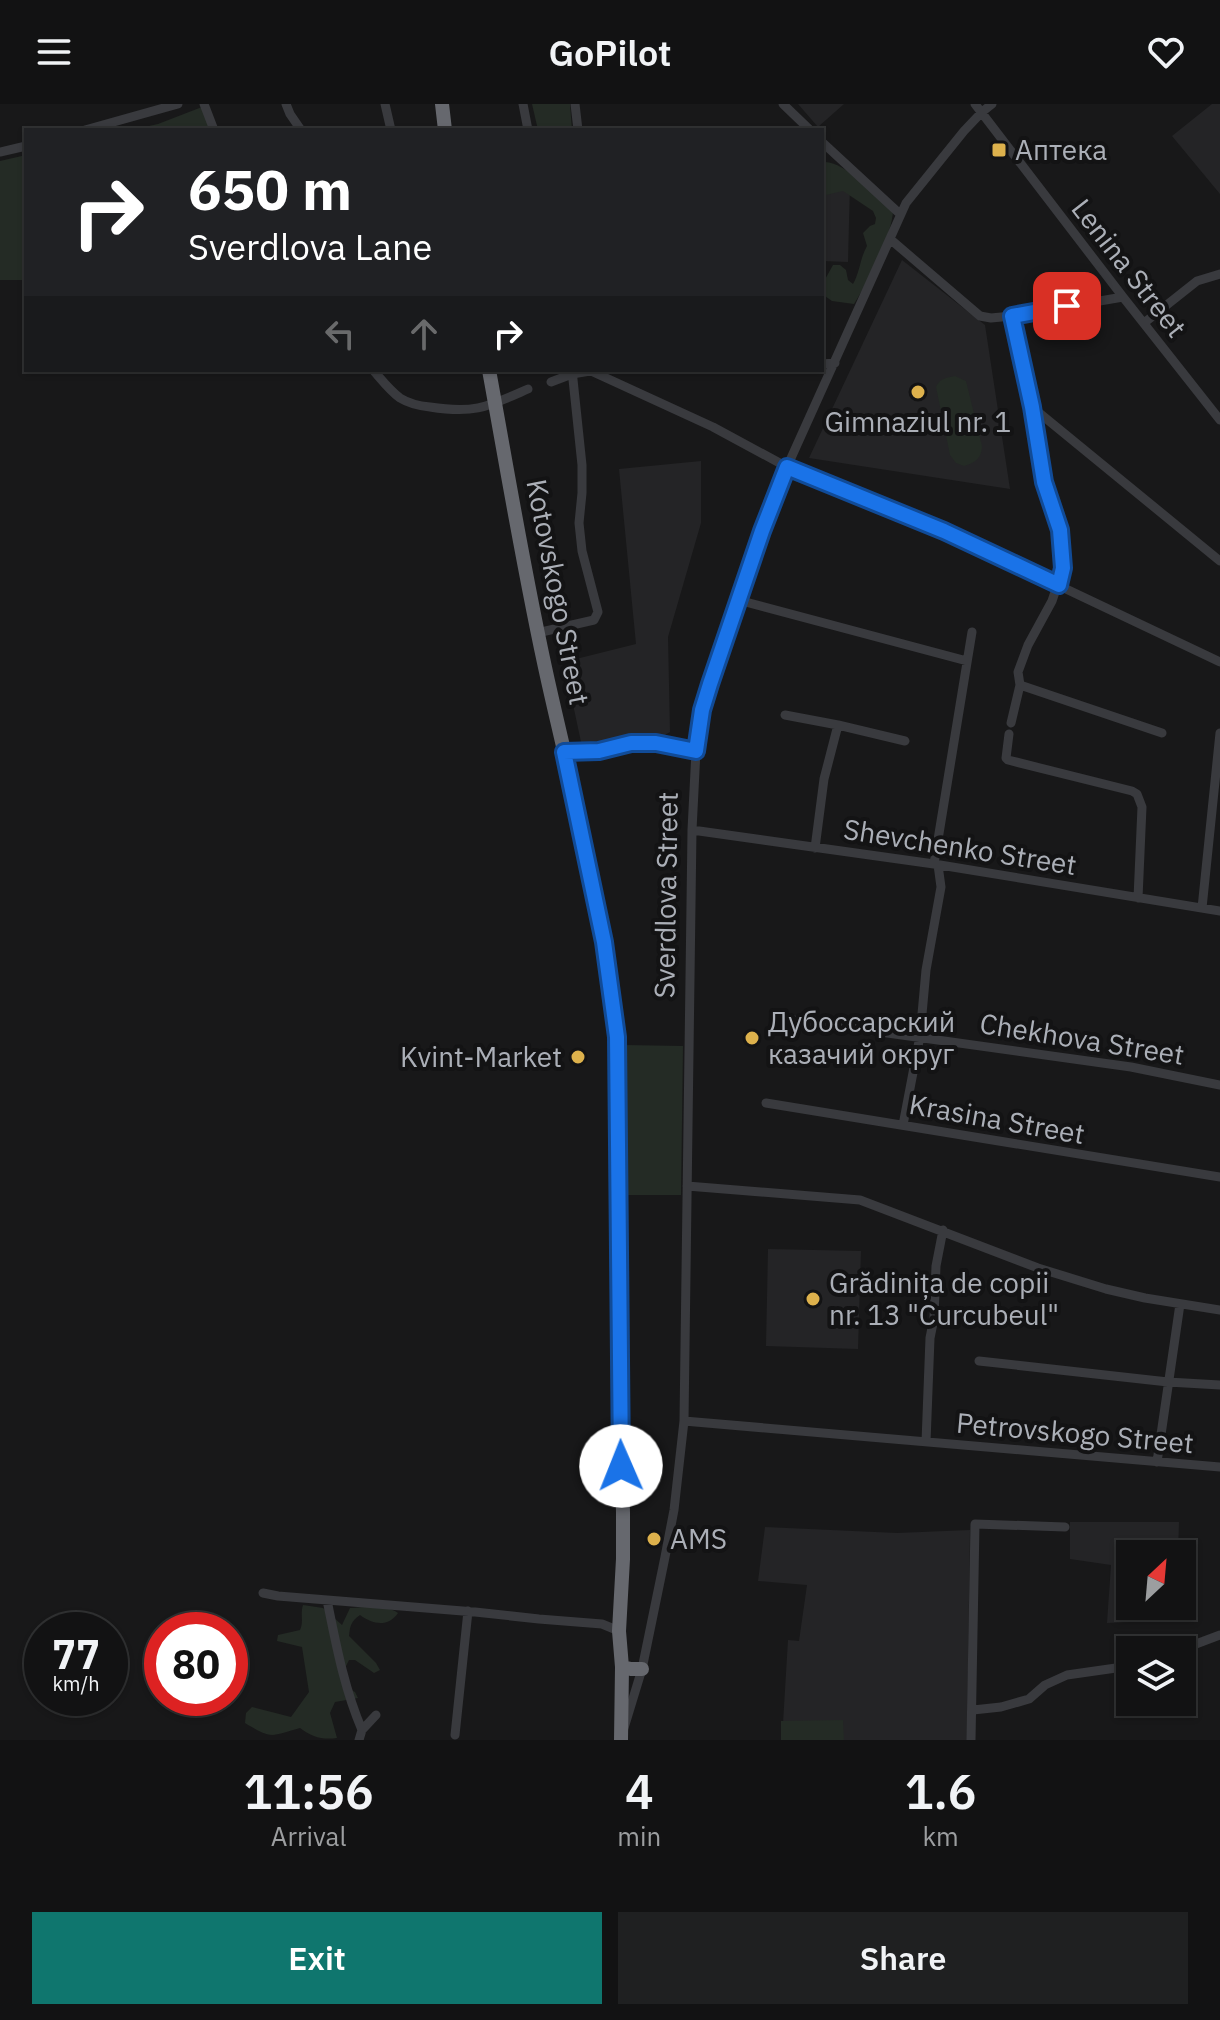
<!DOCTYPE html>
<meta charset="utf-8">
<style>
:root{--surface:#121213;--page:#1f2021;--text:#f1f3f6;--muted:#9c9ea0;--line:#313233;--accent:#0f766e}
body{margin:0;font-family:"IBM Plex Sans",sans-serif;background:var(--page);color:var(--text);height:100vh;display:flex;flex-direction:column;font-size:30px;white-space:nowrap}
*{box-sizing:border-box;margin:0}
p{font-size:26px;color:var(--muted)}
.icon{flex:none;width:44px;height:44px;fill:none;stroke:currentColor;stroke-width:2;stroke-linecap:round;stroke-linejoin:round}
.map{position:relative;height:1636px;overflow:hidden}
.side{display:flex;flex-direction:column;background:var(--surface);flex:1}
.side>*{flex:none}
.banner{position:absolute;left:24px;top:24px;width:800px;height:244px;border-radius:0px;box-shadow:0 2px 6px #0004,0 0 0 2px var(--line);background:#202124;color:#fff;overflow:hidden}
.needle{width:52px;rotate:26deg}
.fabs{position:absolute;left:1116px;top:1436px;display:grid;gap:16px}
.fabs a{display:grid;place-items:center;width:80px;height:80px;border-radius:0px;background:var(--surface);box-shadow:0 2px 6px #0004,0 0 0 2px var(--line);font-size:40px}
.speed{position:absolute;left:24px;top:1508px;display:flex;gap:16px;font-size:40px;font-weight:700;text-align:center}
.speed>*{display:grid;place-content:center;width:104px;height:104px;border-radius:50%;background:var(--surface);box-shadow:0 2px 6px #0004,0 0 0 2px var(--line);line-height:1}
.speed small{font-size:20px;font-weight:400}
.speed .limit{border:12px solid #d22;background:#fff;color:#111}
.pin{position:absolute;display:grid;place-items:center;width:68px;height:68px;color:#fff;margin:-34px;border-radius:16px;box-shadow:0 4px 12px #0006}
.me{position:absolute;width:88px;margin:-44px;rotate:359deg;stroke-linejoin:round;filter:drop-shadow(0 0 6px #0008)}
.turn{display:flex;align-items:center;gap:28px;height:168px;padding:0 32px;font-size:36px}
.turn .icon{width:104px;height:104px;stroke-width:2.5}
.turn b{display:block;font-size:56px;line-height:68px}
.lanes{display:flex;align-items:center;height:76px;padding:0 32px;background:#0003;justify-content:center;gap:40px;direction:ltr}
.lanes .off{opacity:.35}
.eta{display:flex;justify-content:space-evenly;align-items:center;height:136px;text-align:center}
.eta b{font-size:48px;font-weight:600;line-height:56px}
.cta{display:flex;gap:16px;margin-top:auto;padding:16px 32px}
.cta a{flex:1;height:92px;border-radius:0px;background:var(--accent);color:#fff;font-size:32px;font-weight:600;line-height:92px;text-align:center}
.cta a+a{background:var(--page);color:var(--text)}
header{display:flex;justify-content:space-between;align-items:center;height:104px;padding:0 32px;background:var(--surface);font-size:36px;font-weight:600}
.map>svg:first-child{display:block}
</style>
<header><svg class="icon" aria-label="menu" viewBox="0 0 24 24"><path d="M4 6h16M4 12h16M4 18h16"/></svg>GoPilot<svg class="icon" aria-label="heart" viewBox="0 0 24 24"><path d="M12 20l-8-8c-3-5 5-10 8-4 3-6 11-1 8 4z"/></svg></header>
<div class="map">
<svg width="1220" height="1636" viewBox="0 0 1220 1636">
<rect width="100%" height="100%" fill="#181819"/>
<path fill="#242426" d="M798 0H844L818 23Z
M1212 0H1220V90L1172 32Z
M822 79 850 80 848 158 822 157Z
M902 156 985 221 1010 385 809 354Z
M701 357V419L668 533 670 628 656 636 581 638 564 558 636 540 619 365Z
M768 1145 861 1147 858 1245 766 1242Z
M1070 1418H1179L1178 1450H1130V1502H1176V1516L1107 1519 1111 1461 1070 1455Z
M765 1423 897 1429 970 1426 967 1636H782L788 1536 799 1537 807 1481 758 1477Z"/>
<path fill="#242b25" d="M532 0H570L572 26H538Z
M202 3 211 26H131L158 20Z
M26 51V176H0V57Z
M825 58C847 59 876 92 893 107 892 131 868 178 854 200L832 197 822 190 823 179 833 161H840L846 166 848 176 853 180C860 168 860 154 867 142L863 129 870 122 875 120 876 114 873 107 843 87 822 92V61Z
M955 272 966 277 982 342C982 354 975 359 964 362L956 359 950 351 936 283C940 274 946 274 955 272Z
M624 941 683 942 681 1091H624Z
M303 1501 323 1504 342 1521 350 1504C365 1503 386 1500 398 1509 388 1524 372 1520 360 1511 351 1517 350 1522 349 1532L376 1559 380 1566 374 1569 355 1556H349L344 1566 343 1581 355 1588 358 1594 335 1598 330 1609 337 1634C322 1636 312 1633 300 1624 270 1632 273 1636 245 1619L246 1609 252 1603 291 1613 309 1588 302 1543 277 1537 278 1531 300 1526C304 1518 300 1510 303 1501Z
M843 1616 844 1636H781V1617Z"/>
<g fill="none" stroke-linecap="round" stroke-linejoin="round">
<path stroke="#393a3e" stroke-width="9" d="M204 0 214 26
M286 0 290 10 301 26
M385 0 391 26
M523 0 528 26
M575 0 578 26
M783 0 810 26
M975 0 1123 193 1220 316
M85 26 178 0
M822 38 900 110
M0 48 26 42
M890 135 980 212 991 214 1012 212 1123 193
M1144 219 1197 177 1220 170
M822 260 835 259
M373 266C381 275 390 287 400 294 408 299 420 302 430 303 475 310 487 303 528 285
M591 267 713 323 787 363 944 427 1220 558
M551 278 572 270 596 266
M1032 303 1220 457
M738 496 967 557
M537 529 594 516 598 508 582 447 579 419 582 389V361L572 266
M1020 581 1162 629
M785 611 838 621 905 637
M1011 619 1020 581 1018 568 1028 541 1052 497 1063 464 1060 426 1044 378 1032 303 1012 212
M1009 630 1006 654 1008 656 1132 687 1137 690 1142 703 1138 794
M564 648 599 647 631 639H656L696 647
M692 726 934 760 1220 807
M815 744 824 675 838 621
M934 760 972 528
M1202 804 1220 629
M794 916 1131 963 1220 981
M766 999 1220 1073
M903 1021 920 932 926 866 941 783 938 761
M687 1082 860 1096 1038 1164 1106 1185 1145 1194 1220 1206
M979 1257 1168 1278 1220 1281
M684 1317 1220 1363
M926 1338 930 1234 934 1214 936 1162 943 1126
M1157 1358 1180 1200
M263 1489 278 1492 475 1508 539 1515 602 1520 619 1527
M327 1496C336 1540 344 1584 362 1626
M1180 1546 1220 1531
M973 1606 1001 1603 1029 1595 1045 1581 1067 1571 1130 1562
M624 1624 642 1565 665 1453 674 1406 684 1317 692 726 696 647 702 606 762 427 787 363 906 99 964 27 982 8 992 0
M455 1631 468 1507
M359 1636 362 1626 376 1611
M971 1636 975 1420 1065 1423"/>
<path stroke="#66686e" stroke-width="14" d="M442 0 445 26
M489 266C508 370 525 474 548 577 576 702 611 830 618 959V1167L623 1409V1455L619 1527 622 1563 621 1636
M622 1563 631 1565H642"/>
</g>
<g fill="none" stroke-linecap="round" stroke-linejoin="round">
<g stroke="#114b97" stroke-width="20">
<path id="route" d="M621 1362 617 933 604 838 564 648 599 647 631 639H656L696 647 702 606 710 580 762 427 787 363 944 427 1059 481 1063 464 1060 426 1044 378 1032 303 1012 212 1067 202"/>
</g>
<use href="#route" stroke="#1a73e8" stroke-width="14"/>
</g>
<g fill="#ddb14c" stroke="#131314" stroke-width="3">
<rect x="991" y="38" width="16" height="16" rx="4"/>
<circle cx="918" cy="288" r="8"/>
<circle cx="752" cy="934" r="8"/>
<circle cx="578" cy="953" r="8"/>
<circle cx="813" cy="1195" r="8"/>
<circle cx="654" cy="1435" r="8"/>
</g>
<g text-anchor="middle" stroke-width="8" stroke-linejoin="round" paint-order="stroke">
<g font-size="28" fill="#abafb7" stroke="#131314" text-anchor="start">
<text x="1015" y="56">Аптека</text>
<text x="918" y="328" text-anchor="middle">Gimnaziul nr. 1</text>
<text x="768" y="928">Дубоссарский<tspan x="768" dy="32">казачий округ</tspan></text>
<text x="562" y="963" text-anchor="end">Kvint-Market</text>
<text x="829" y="1189">Grădinița de copii<tspan x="829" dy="32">nr. 13 "Curcubeul"</tspan></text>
<text x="670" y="1445">AMS</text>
</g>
<g font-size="28" fill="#abafb7" stroke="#131314">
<text transform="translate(1129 164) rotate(52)" y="10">Lenina Street</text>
<text transform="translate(558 488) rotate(79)" y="10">Kotovskogo Street</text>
<text transform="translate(960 743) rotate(9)" y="10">Shevchenko Street</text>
<text transform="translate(666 791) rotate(-89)" y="10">Sverdlova Street</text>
<text transform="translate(1082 935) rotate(9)" y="10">Chekhova Street</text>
<text transform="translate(997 1015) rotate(10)" y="10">Krasina Street</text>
<text transform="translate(1075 1329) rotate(5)" y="10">Petrovskogo Street</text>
</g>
</g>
</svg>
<div class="fabs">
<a><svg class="needle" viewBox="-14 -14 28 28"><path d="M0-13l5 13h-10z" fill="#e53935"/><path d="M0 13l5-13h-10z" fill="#9c9ea0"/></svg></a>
<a><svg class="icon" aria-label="layers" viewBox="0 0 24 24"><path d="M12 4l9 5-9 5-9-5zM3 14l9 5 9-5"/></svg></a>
</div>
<div class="speed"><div>77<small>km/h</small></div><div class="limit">80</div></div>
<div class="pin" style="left:1067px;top:202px;background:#d93025"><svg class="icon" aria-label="arrive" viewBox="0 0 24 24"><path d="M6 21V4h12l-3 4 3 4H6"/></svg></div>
<svg class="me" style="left:621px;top:1362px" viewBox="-20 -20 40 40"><circle r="19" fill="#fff"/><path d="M0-13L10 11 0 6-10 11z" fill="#1a73e8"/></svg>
<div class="banner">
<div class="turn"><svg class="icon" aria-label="right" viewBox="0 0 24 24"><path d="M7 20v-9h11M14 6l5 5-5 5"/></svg><div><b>650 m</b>Sverdlova Lane</div></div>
<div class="lanes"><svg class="icon off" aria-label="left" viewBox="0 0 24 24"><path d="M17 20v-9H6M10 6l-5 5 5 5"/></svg><svg class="icon off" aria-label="ahead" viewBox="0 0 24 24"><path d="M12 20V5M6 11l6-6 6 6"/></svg><svg class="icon" aria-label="right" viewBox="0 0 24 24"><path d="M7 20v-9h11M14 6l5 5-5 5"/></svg></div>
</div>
</div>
<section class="side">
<div class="eta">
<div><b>11:56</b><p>Arrival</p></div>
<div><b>4</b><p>min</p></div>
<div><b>1.6</b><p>km</p></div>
</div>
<div class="cta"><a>Exit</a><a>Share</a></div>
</section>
